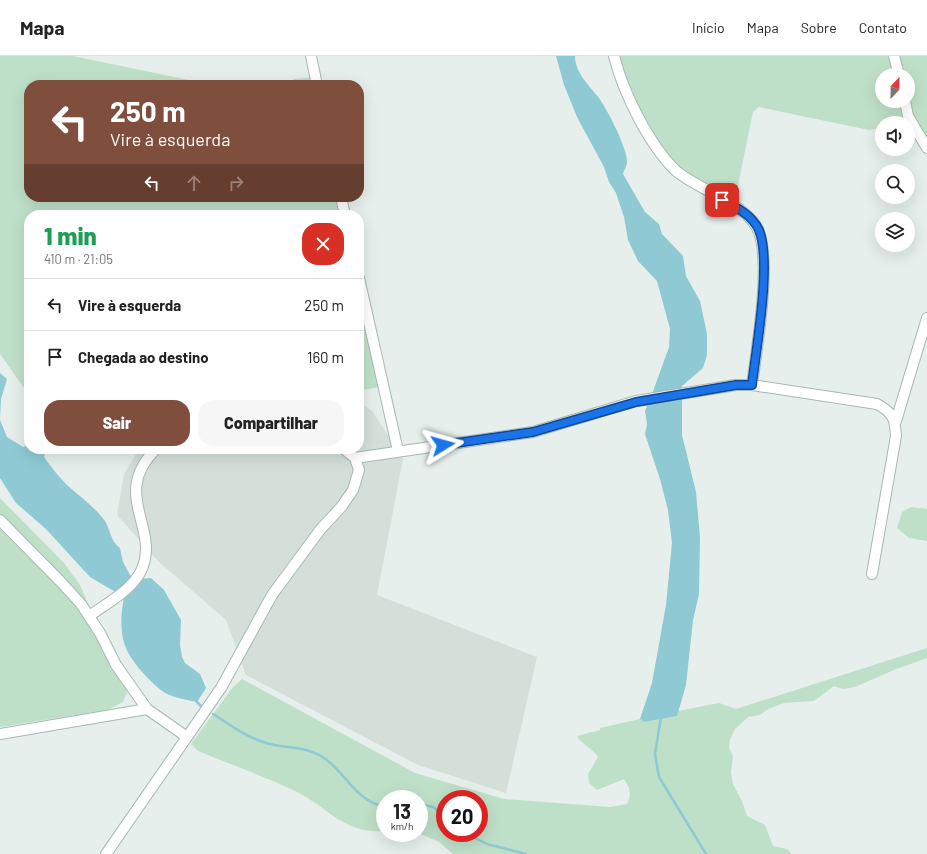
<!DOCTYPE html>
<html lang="pt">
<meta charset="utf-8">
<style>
:root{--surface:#fff;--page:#f6f6f6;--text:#222;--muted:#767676;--line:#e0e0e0;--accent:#804e3d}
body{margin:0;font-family:Barlow,sans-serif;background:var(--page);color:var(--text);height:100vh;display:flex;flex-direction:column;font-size:15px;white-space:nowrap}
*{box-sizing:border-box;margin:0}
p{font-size:13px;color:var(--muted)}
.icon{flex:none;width:22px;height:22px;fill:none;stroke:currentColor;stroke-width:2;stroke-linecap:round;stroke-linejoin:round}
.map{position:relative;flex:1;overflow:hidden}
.side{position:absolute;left:24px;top:154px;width:340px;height:244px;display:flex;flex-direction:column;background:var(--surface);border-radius:16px;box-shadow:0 4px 16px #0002}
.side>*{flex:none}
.guide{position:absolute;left:24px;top:24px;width:340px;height:122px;border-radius:16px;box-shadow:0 4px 16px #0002;background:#804e3d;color:#fff;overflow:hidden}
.needle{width:26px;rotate:22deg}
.tools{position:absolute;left:875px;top:12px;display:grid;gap:8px}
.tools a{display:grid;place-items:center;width:40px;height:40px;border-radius:50%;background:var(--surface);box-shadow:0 4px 16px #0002;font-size:20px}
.speed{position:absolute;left:376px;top:734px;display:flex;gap:8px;font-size:20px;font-weight:700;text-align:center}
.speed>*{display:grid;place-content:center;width:52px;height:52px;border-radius:50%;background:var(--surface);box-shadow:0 4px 16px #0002;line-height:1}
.speed small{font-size:10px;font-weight:400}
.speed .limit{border:6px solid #d22;background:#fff;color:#111}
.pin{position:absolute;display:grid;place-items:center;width:34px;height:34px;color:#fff;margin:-17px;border-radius:8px;box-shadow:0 2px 6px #0006}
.me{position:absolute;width:44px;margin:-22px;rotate:82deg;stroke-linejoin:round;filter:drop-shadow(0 0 3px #0008)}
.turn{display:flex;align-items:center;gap:14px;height:84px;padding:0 20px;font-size:18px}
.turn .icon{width:52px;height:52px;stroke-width:2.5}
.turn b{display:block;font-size:28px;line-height:34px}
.lanes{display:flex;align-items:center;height:38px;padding:0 20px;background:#0003;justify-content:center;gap:20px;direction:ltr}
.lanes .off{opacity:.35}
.round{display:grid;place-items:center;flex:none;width:42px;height:42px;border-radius:16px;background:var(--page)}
.summary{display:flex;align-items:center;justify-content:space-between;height:68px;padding:0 20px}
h1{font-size:24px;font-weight:800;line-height:30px;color:#1e9e55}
.button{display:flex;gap:8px;margin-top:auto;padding:8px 20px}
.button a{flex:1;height:46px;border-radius:16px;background:var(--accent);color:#fff;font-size:16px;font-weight:800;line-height:46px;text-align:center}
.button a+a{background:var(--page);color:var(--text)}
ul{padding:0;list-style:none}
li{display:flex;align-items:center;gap:12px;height:52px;padding:0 20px;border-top:1px solid var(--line)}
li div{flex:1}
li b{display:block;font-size:15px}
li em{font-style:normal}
header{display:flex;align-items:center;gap:24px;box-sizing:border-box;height:56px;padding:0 20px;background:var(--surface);border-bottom:1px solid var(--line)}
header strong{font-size:19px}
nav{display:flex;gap:22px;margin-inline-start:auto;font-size:14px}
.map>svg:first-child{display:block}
</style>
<header>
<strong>Mapa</strong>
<nav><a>Início</a><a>Mapa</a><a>Sobre</a><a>Contato</a></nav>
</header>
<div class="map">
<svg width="927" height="798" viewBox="0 0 927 798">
<rect width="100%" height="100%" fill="#e6efeb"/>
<path fill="#d4dfda" d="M359 345 373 356 403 403 377 539 537 601 506 737 418 709 246 619 226 564 159 506 117 459 124 418 139 393H359Z"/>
<path fill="#bfe0c8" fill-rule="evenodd" d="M0 0H73L213 29H29V141H339L343 159H29V339L0 298Z
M614 0H927V95L908 71V67H882V72L869 74 759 51 753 56 735 144 708 140 655 90ZM882 19H908V45H882Z
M315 21 316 29H292L294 23Z
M359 237 378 331 359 335Z
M0 442 64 507 80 529 105 588 121 617 128 635 123 646 107 654 0 671Z
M911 451 927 453V485L909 482 897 472 902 456Z
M927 592V602L894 614 855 631 843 633 834 630 814 645 784 647 768 653 760 659 748 661 735 673 730 683 729 692 733 700 731 716 733 728 742 745 747 760 765 769 773 790 787 793 792 798H453L439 786 418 777 419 743H385V775C344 779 327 750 295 735 263 720 230 708 198 695L191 688 233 631 242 623 415 717 504 743 610 751 627 748C632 738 630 732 624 723L597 734 589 727 588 718 598 701C593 693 580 687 577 680L600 674V672L640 663 644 666 677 660 678 655 719 647 736 653ZM445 743H479V777H445Z"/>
<path fill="#8ec9d4" d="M556 0H575C575 17 589 29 599 42 608 55 625 88 627 104 628 108 624 114 623 118L645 156 659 168 662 178 683 200 686 220 700 245 707 278V299L703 312 682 330V336L651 341 669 291 670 273 657 225 638 205 628 184 624 161 616 137 609 126 604 111 577 61 564 29Z
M0 317 7 323 1 343 0 363Z
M682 340V379L696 436 700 482 699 538 693 564 686 629 677 660 644 666 640 663 652 627 666 549 672 487 668 454 660 423 645 378 647 368 645 355 649 345Z
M0 364 7 381 23 391 29 389V393H47L44 401C51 411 58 420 66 428 79 440 94 450 105 465 110 473 111 486 120 492L123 506 130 519 140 523 151 522 164 534 181 564 180 589 182 601 185 607 200 618 206 632 197 646C187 644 176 642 167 638 152 629 129 604 124 587 120 572 121 557 124 541L90 521 46 473 16 447 0 422Z"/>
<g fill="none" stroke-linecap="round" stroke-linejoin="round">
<path stroke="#8ec9d4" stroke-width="2.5" d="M196 645 201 650
M213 658C229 668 244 680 263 686 285 694 306 688 327 704 347 720 358 746 385 751
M661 661 655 698 659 721 706 798
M419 748 433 751 445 760
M465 777 487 788 526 798"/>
<g stroke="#a8b8b2" stroke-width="12">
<path id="minor" d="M311 0 317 29
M614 0C623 36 648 87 675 114 696 133 750 149 759 176 771 211 757 290 752 329
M894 0 899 19
M905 45 908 60 927 92
M341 141 345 159
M359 222 398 395
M896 365 927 262
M355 402 533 376 636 345 736 329H752L877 348C893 357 895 362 896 380L872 518
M0 464 60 525 81 548 100 577 116 609 147 653 187 681
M89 560C106 548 129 536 140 517 163 474 109 439 156 393
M0 678 147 653
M106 798 221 632 272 539 320 474 342 450 353 434 359 414 355 402 344 393"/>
</g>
<use href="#minor" stroke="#fff" stroke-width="10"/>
</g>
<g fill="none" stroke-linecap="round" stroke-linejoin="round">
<g stroke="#114b97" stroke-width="10">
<path id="route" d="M443 389 533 376 636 346 736 329H752C756 293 772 206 759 174 752 159 736 151 722 144"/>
</g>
<use href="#route" stroke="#1a73e8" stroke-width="7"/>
</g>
</svg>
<div class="tools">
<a><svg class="needle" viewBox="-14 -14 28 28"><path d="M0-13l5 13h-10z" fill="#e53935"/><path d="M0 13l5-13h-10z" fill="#767676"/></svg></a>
<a><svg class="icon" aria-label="sound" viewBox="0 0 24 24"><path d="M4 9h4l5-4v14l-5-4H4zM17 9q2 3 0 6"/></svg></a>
<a><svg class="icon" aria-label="search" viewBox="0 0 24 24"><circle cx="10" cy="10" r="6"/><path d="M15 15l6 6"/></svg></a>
<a><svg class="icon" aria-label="layers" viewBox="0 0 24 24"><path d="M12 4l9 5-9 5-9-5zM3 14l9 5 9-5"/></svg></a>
</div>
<div class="speed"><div>13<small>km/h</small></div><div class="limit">20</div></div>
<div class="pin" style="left:722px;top:144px;background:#d93025"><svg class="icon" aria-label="arrive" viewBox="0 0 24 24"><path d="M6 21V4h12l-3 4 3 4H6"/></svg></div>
<svg class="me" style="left:443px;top:389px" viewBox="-20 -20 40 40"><path d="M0-17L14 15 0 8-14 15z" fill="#1a73e8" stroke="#fff" stroke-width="4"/></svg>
<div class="guide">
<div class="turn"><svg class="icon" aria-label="left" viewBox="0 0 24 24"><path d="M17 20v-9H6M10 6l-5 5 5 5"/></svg><div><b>250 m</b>Vire à esquerda</div></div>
<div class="lanes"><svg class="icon" aria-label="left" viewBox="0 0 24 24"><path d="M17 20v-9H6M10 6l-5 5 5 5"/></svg><svg class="icon off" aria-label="ahead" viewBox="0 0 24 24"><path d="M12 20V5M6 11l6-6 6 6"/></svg><svg class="icon off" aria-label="right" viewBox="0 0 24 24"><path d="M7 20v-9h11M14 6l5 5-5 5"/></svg></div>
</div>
<section class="side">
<div class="summary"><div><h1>1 min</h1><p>410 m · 21:05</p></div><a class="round" style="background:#d93025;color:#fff"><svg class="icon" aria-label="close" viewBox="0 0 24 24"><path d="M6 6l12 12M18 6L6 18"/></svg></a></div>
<ul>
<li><svg class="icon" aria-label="left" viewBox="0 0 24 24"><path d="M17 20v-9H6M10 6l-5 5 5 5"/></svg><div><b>Vire à esquerda</b></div><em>250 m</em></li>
<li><svg class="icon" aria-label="arrive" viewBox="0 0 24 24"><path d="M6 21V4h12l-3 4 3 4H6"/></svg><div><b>Chegada ao destino</b></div><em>160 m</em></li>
</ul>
<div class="button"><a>Sair</a><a>Compartilhar</a></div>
</section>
</div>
